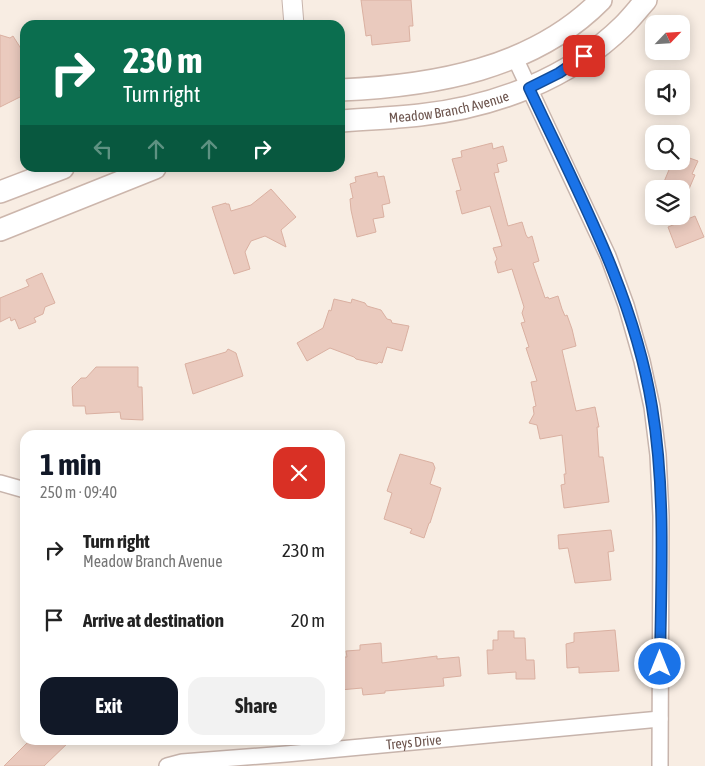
<!DOCTYPE html>
<meta charset="utf-8">
<style>
:root{--surface:#fff;--page:#f2f2f2;--text:#222;--muted:#767676;--accent:#111827}
body{margin:0;font-family:"Asap Condensed",sans-serif;background:var(--page);color:var(--text);height:100vh;display:flex;flex-direction:column;font-size:19px;white-space:nowrap}
*{box-sizing:border-box;margin:0}
p{font-size:16px;color:var(--muted)}
.icon{flex:none;width:28px;height:28px;fill:none;stroke:currentColor;stroke-width:2;stroke-linecap:round;stroke-linejoin:round}
.map{position:relative;flex:1;overflow:hidden}
.panel{position:absolute;left:20px;top:430px;width:325px;height:315px;display:flex;flex-direction:column;background:var(--surface);border-radius:15px;box-shadow:0 2px 12px #0003}
.panel>*{flex:none}
.guide{position:absolute;left:20px;top:20px;width:325px;height:152px;border-radius:15px;box-shadow:0 2px 12px #0003;background:#0b6e4f;color:#fff;overflow:hidden}
.needle{width:32px;rotate:65deg}
.tools{position:absolute;left:645px;top:15px;display:grid;gap:10px}
.tools a{display:grid;place-items:center;width:45px;height:45px;border-radius:10px;background:var(--surface);box-shadow:0 2px 12px #0003;font-size:25px}
.pin{position:absolute;display:grid;place-items:center;width:42px;height:42px;color:#fff;margin:-21px;border-radius:10px;box-shadow:0 2px 8px #0006}
.me{position:absolute;width:55px;margin:-28px;rotate:0deg;stroke-linejoin:round;filter:drop-shadow(0 0 4px #0008)}
.turn{display:flex;align-items:center;gap:18px;height:105px;padding:0 20px;font-size:22px}
.turn .icon{width:65px;height:65px;stroke-width:2.5}
.turn b{display:block;font-size:35px;line-height:42px}
.lanes{display:flex;align-items:center;height:48px;padding:0 20px;background:#0003;justify-content:center;gap:25px;direction:ltr}
.lanes .off{opacity:.35}
.round{display:grid;place-items:center;flex:none;width:52px;height:52px;border-radius:15px;background:var(--page)}
.head{display:flex;align-items:center;justify-content:space-between;height:85px;padding:0 20px}
h1{font-size:30px;font-weight:700;line-height:38px;color:var(--accent)}
.button{display:flex;gap:10px;margin-top:auto;padding:10px 20px}
.button a{flex:1;height:58px;border-radius:15px;background:var(--accent);color:#fff;font-size:20px;font-weight:700;line-height:58px;text-align:center}
.button a+a{background:var(--page);color:var(--text)}
ul{padding:0;list-style:none}
li{display:flex;align-items:center;gap:15px;height:70px;padding:0 20px}
li div{flex:1}
li b{display:block;font-size:19px}
li em{font-style:normal}
.map>svg:first-child{display:block}
</style>
<div class="map">
<svg width="705" height="766" viewBox="0 0 705 766">
<rect width="100%" height="100%" fill="#f8ede3"/>
<path fill="#eacabe" stroke="#dab0a1" d="M361 0H411L413 26H409L410 41 372 45 371 35 366 36Z
M0 35 10 38 13 36 25 55V88L20 90 22 96 0 107Z
M492 143 493 149 503 146 507 161 497 164 499 172 494 173 508 226 522 222 526 235 528 238 532 236 539 261 533 263 545 298 548 297 549 299 558 296 562 309 565 316 567 315 572 329 576 346 562 350 576 411 595 407 599 427H597L599 457H603L609 502 564 508 561 485 565 484 564 474H566L562 435 540 439 537 425 529 423 534 414 533 407 536 406 531 382 537 381 526 348 529 347 521 323 525 322 522 313 524 307 512 269 498 273 495 262 497 259 493 248 502 246 490 206 462 214 456 191 461 190 452 159 462 157 461 151Z
M681 155 698 161 692 174 695 175 689 189H661L671 165 674 167 676 161H681Z
M377 172 378 177 384 176 390 203 382 205 384 217 373 219 376 232 357 237 351 210 350 199 353 198 350 184 356 182 355 177Z
M271 189 296 217 281 230 286 247 265 236 251 241 245 252 250 269 234 274 212 207 226 203V204H229L231 211 251 205Z
M695 216 704 237 676 248 668 227Z
M42 273 55 303 45 307 43 314 34 318 36 322 19 329 15 319 11 321 10 317 0 322V298L29 286 26 280Z
M334 299 351 303 352 299 365 303 367 306 381 310 387 319 391 320 392 323 409 326 402 351 387 347 382 363 379 362 377 364 356 359 354 357 330 348 307 361 297 343 323 328 329 310 331 311Z
M228 349 236 353 243 376 193 394 185 364 226 352Z
M96 367H138V387H142L143 420 121 419 120 412 86 414 85 406H73L72 387 81 378H86Z
M400 454 433 463 435 468 430 484 441 488 430 523H429L424 538 410 533 412 529 384 519 392 493 387 491Z
M611 530 614 551 608 552 611 580 575 583 568 548 559 549 558 535Z
M615 630 619 671 579 673V667L567 668 566 644 574 642V633Z
M498 631H514V638H525L526 660H534L535 679H516V672L488 674 487 650H493V640H498Z
M381 643 382 663 437 656V659L459 657 461 676 443 678 444 686 385 691V693L363 695 362 688 340 690V657H347L346 651 360 650V645Z
M30 740H71L44 766H4Z"/>
<g fill="none" stroke-linecap="round" stroke-linejoin="round">
<g stroke="#c7b4ac" stroke-width="18">
<g id="minor">
<path d="M515 58 608 256 626 305 642 361 652 407 658 455 661 516 660 766"/>
<path d="M0 483 25 490"/>
<path id="s1" d="M167 766 182 762 286 754 660 719"/>
</g>
</g>
<g stroke="#c7b4ac" stroke-width="21">
<path id="tertiary" d="M292 0 294 25"/>
</g>
<g stroke="#ccb6ac" stroke-width="24">
<g id="secondary">
<path d="M340 90C433 86 533 69 601 0"/>
<path id="s2" d="M340 121C367 119 394 118 420 115 494 107 569 79 623 26 631 18 638 9 646 0"/>
<path d="M0 192 63 168"/>
<path d="M0 230 155 168"/>
</g>
</g>
<use href="#minor" stroke="#fff" stroke-width="15"/>
<use href="#tertiary" stroke="#fff" stroke-width="19"/>
<use href="#secondary" stroke="#fff" stroke-width="21"/>
</g>
<g fill="none" stroke-linecap="round" stroke-linejoin="round">
<g stroke="#114b97" stroke-width="12">
<path id="route" d="M584 56 559 73 529 88C577 191 634 294 652 407 666 491 661 579 660 664"/>
</g>
<use href="#route" stroke="#1a73e8" stroke-width="9"/>
</g>
<g text-anchor="middle" stroke-width="4" stroke-linejoin="round" paint-order="stroke">
<g font-size="14" fill="#6c544d" stroke="#fcf2e8">
<text dy="5" stroke="none"><textPath href="#s2" startOffset="110">Meadow Branch Avenue</textPath></text>
<text dy="5" stroke="none"><textPath href="#s1" startOffset="248">Treys Drive</textPath></text>
</g>
</g>
</svg>
<div class="tools">
<a><svg class="needle" viewBox="-14 -14 28 28"><path d="M0-13l5 13h-10z" fill="#e53935"/><path d="M0 13l5-13h-10z" fill="#767676"/></svg></a>
<a><svg class="icon" aria-label="sound" viewBox="0 0 24 24"><path d="M4 9h4l5-4v14l-5-4H4zM17 9q2 3 0 6"/></svg></a>
<a><svg class="icon" aria-label="search" viewBox="0 0 24 24"><circle cx="10" cy="10" r="6"/><path d="M15 15l6 6"/></svg></a>
<a><svg class="icon" aria-label="layers" viewBox="0 0 24 24"><path d="M12 4l9 5-9 5-9-5zM3 14l9 5 9-5"/></svg></a>
</div>
<div class="pin" style="left:584px;top:56px;background:#d93025"><svg class="icon" aria-label="arrive" viewBox="0 0 24 24"><path d="M6 21V4h12l-3 4 3 4H6"/></svg></div>
<svg class="me" style="left:660px;top:664px" viewBox="-20 -20 40 40"><circle r="17" fill="#1a73e8" stroke="#fff" stroke-width="3"/><path d="M0-11L8 9 0 5-8 9z" fill="#fff"/></svg>
<div class="guide">
<div class="turn"><svg class="icon" aria-label="right" viewBox="0 0 24 24"><path d="M7 20v-9h11M14 6l5 5-5 5"/></svg><div><b>230 m</b>Turn right</div></div>
<div class="lanes"><svg class="icon off" aria-label="left" viewBox="0 0 24 24"><path d="M17 20v-9H6M10 6l-5 5 5 5"/></svg><svg class="icon off" aria-label="ahead" viewBox="0 0 24 24"><path d="M12 20V5M6 11l6-6 6 6"/></svg><svg class="icon off" aria-label="ahead" viewBox="0 0 24 24"><path d="M12 20V5M6 11l6-6 6 6"/></svg><svg class="icon" aria-label="right" viewBox="0 0 24 24"><path d="M7 20v-9h11M14 6l5 5-5 5"/></svg></div>
</div>
<section class="panel">
<div class="head"><div><h1>1 min</h1><p>250 m · 09:40</p></div><a class="round" style="background:#d93025;color:#fff"><svg class="icon" aria-label="close" viewBox="0 0 24 24"><path d="M6 6l12 12M18 6L6 18"/></svg></a></div>
<ul>
<li><svg class="icon" aria-label="right" viewBox="0 0 24 24"><path d="M7 20v-9h11M14 6l5 5-5 5"/></svg><div><b>Turn right</b><p>Meadow Branch Avenue</p></div><em>230 m</em></li>
<li><svg class="icon" aria-label="arrive" viewBox="0 0 24 24"><path d="M6 21V4h12l-3 4 3 4H6"/></svg><div><b>Arrive at destination</b></div><em>20 m</em></li>
</ul>
<div class="button"><a>Exit</a><a>Share</a></div>
</section>
</div>
